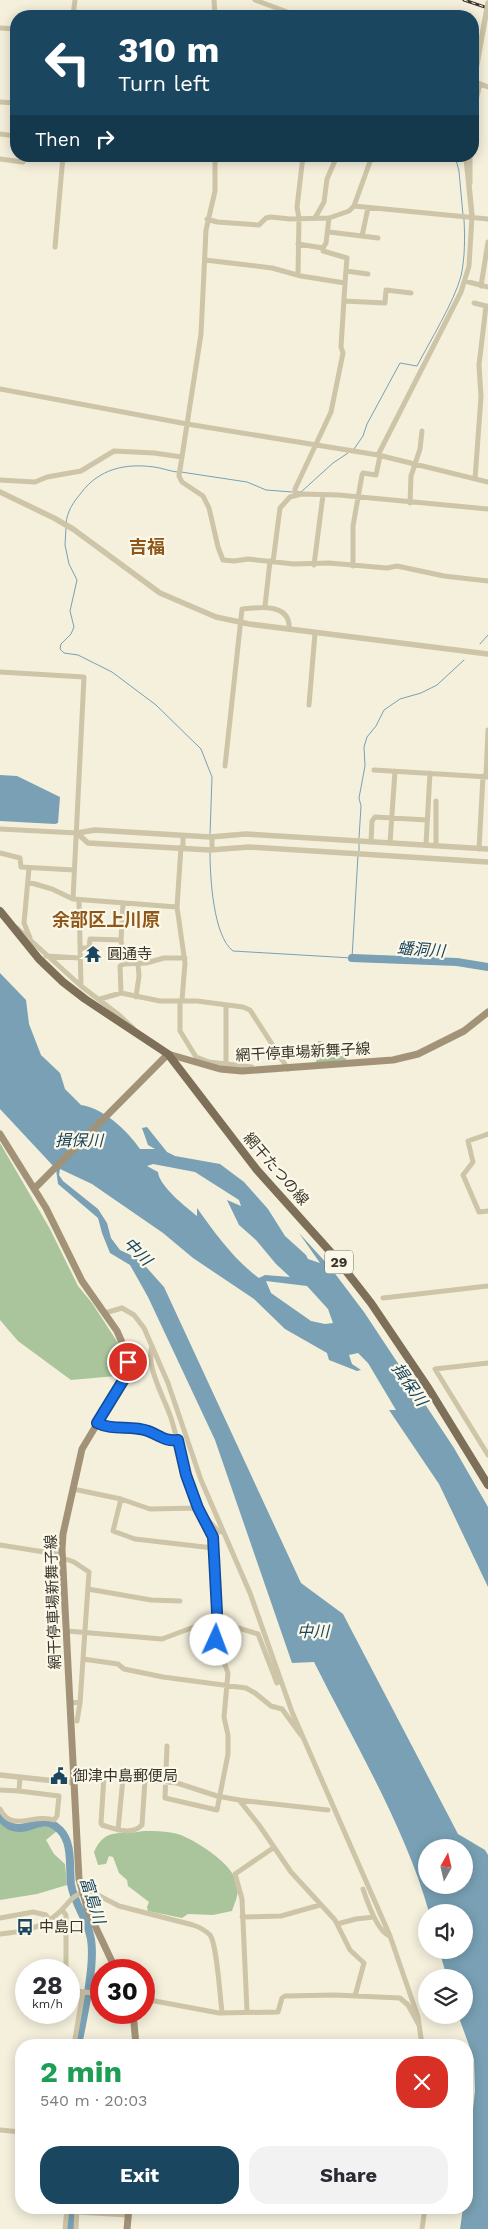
<!DOCTYPE html>
<meta charset="utf-8">
<style>
:root{--surface:#fff;--page:#f2f2f3;--text:#2b2b33;--muted:#7c7c81;--accent:#1a465f}
body{margin:0;font-family:"Work Sans","Noto Sans JP",sans-serif;background:var(--page);color:var(--text);height:100vh;display:flex;flex-direction:column;font-size:19px;white-space:nowrap}
*{box-sizing:border-box;margin:0}
p{font-size:16px;color:var(--muted)}
.icon{flex:none;width:28px;height:28px;fill:none;stroke:currentColor;stroke-width:2;stroke-linecap:round;stroke-linejoin:round}
.map{position:relative;flex:1;overflow:hidden}
.side{position:absolute;left:15px;top:2039px;width:458px;height:175px;display:flex;flex-direction:column;background:var(--surface);border-radius:20px;box-shadow:0 2px 12px #0003}
.side>*{flex:none}
.guide{position:absolute;left:10px;top:10px;width:469px;height:152px;border-radius:20px;box-shadow:0 2px 12px #0003;background:#1a465f;color:#fff;overflow:hidden}
.needle{width:32px;rotate:8deg}
.tools{position:absolute;left:418px;top:1839px;display:grid;gap:10px}
.tools a{display:grid;place-items:center;width:55px;height:55px;border-radius:50%;background:var(--surface);box-shadow:0 2px 12px #0003;font-size:25px}
.speed{position:absolute;left:15px;top:1959px;display:flex;gap:10px;font-size:25px;font-weight:700;text-align:center}
.speed>*{display:grid;place-content:center;width:65px;height:65px;border-radius:50%;background:var(--surface);box-shadow:0 2px 12px #0003;line-height:1}
.speed small{font-size:12px;font-weight:400}
.speed .limit{border:8px solid #d22;background:#fff;color:#111}
.pin{position:absolute;display:grid;place-items:center;width:42px;height:42px;color:#fff;margin:-21px;border:2px solid #fff;border-radius:50%;box-shadow:0 1px 5px #0007}
.me{position:absolute;width:55px;margin:-28px;rotate:2deg;stroke-linejoin:round;filter:drop-shadow(0 0 4px #0008)}
.turn{display:flex;align-items:center;gap:18px;height:105px;padding:0 25px;font-size:22px}
.turn .icon{width:65px;height:65px;stroke-width:2.5}
.turn b{display:block;font-size:35px;line-height:42px}
.then{display:flex;align-items:center;height:48px;padding:0 25px;background:#0003;gap:10px;font-size:19px}
.round{display:grid;place-items:center;flex:none;width:52px;height:52px;border-radius:20px;background:var(--page)}
.summary{display:flex;align-items:center;justify-content:space-between;height:85px;padding:0 25px}
h1{font-size:30px;font-weight:700;line-height:38px;color:#1e9e55}
.action{display:flex;gap:10px;margin-top:auto;padding:10px 25px}
.action a{flex:1;height:58px;border-radius:20px;background:var(--accent);color:#fff;font-size:20px;font-weight:700;line-height:58px;text-align:center}
.action a+a{background:var(--page);color:var(--text)}
.map>svg:first-child{display:block}
</style>
<div class="map">
<svg width="488" height="2229" viewBox="0 0 488 2229">
<rect width="100%" height="100%" fill="#f4f0dc"/>
<path fill="#aac59b" d="M318 1041 347 1045 346 1060 316 1063Z
M0 1143 50 1229 78 1286 92 1303 120 1346 122 1366 116 1376 71 1380 18 1341 0 1320Z
M0 1822C26 1836 36 1818 57 1831L46 1840 54 1854 65 1864 67 1885 37 1894 0 1900Z
M143 1831C155 1831 170 1831 181 1835 200 1843 238 1867 238 1889 238 1896 234 1905 232 1911L213 1915 188 1914 182 1918 148 1911 147 1907 149 1902 128 1886 127 1880 119 1873 113 1857 109 1856 106 1864 98 1865 94 1852C106 1826 120 1836 143 1831Z"/>
<path fill="#79a0b4" fill-rule="evenodd" d="M0 775 17 776 60 797 58 823 55 824 0 821Z
M0 973 26 1000 29 1024 41 1055 60 1073 65 1089 81 1105C103 1108 127 1130 140 1149H155L148 1145 142 1128 147 1127 167 1152 175 1156 220 1164 244 1182 268 1209 285 1236 306 1255 308 1259 320 1263 299 1233 330 1267 364 1312 454 1448 488 1507V1587L439 1484 389 1410H396L368 1363 358 1353 349 1355 352 1364 361 1370 357 1371 329 1360 327 1353 285 1329 254 1299 193 1258 163 1233 92 1184 60 1169 59 1175 63 1181 98 1209 107 1223 111 1238 120 1250 139 1259 164 1287 301 1583 343 1614 458 1834 485 1850 488 1855V2229H460L463 2208H466V2173L475 2091 474 2059 458 2015H464V1978L447 1977 439 1950H464V1912H429C405 1827 354 1742 314 1662L292 1663 215 1440 148 1297 130 1265 110 1253 102 1233 98 1218 58 1184 56 1169 0 1109ZM153 1164 195 1172 239 1200 241 1206 227 1200 239 1225 256 1240 276 1264 290 1277 265 1275 259 1278C234 1260 215 1233 197 1208V1216C186 1207 159 1186 158 1172L147 1166ZM266 1281 307 1286 328 1309 333 1323 325 1324 311 1321 271 1293ZM426 1848H464V1885H426Z"/>
<g fill="none" stroke-linecap="round" stroke-linejoin="round">
<path stroke="#79a0b4" stroke-width="1" d="M455 156 459 171 463 215
M354 449 363 436 367 424 400 363 417 366C430 341 454 302 461 276 465 258 465 237 464 219
M181 472 247 482 266 490 292 492
M296 492H301L333 463 348 453
M66 524C67 511 73 503 81 493 99 469 125 463 154 467 162 468 169 471 177 472
M66 528 65 545 69 564 77 580 70 611 74 627 71 634 61 644 60 649 64 653 78 655 112 672 156 705 201 749 212 777 210 835
M480 644 488 635
M359 838 361 806 359 798 365 766 364 747 367 737 376 726 384 710 400 699 421 693 437 685 464 660
M359 851V842
M210 852C210 876 213 936 233 951L352 958 358 855"/>
<path stroke="#79a0b4" stroke-width="8" d="M352 958 457 962 488 967
M0 1818C4 1821 8 1826 13 1827 29 1833 42 1812 60 1830 73 1843 69 1867 71 1884 74 1903 86 1917 90 1935 97 1959 83 2019 78 2045
M70 2229 72 2208"/>
<path stroke="#cec4a7" stroke-width="5" d="M214 0 215 16
M255 0 298 16
M73 16 75 0
M0 28 16 29
M478 83 488 87
M0 102 16 103
M472 116 480 84
M0 134 16 136
M215 156V191L206 230 201 334 179 476 182 482 203 496 209 508 218 547 223 560 234 561 248 559 294 564 329 563 387 568 397 566 444 576 488 581
M470 156V183
M0 159 23 162 24 156
M354 206 488 219
M315 218 324 202 327 179 337 156
M207 219 217 222 259 225 266 218 271 217 290 219 329 218 349 211 354 206 372 156
M329 232 378 238
M362 236 368 208
M298 244 323 248 326 243 329 218
M55 247 63 156
M323 248V251L347 258 345 283
M205 260 272 268 301 276 345 283 341 347 343 353 331 412 295 489V495
M346 271 368 274
M298 274 299 218 297 207 303 156
M465 281 488 287
M481 286 488 242
M344 301 385 303 386 290 411 293
M474 303 486 306
M0 389 187 424 378 455 488 482
M378 455 461 292 469 266 472 216
M475 479 481 397 479 365 486 306H488
M0 480 35 482 47 477 81 471 114 451 154 453 182 457
M410 503 411 476 420 449 422 431
M273 562 280 508 290 497 301 494 339 495 488 509
M314 565 323 495
M353 566V526L362 475 363 473 376 475 380 456
M265 606 270 561
M0 672 84 677 73 899 177 907
M309 705 315 633
M225 766 242 609C259 607 291 603 289 629
M374 770 488 777
M486 776 488 730
M436 801V845
M0 829 77 833
M371 842 372 821 375 817 427 820
M390 843 395 771
M426 844 430 773
M181 847 177 907 185 963 182 1000
M183 848V836
M212 849V837
M479 849 483 776
M0 853 20 858 21 867 74 870
M29 868 24 923 30 938
M28 882 52 889 73 899
M79 901 81 986 119 1015 133 1028
M17 928 81 986
M80 948H89L90 939 121 940
M46 956 80 958
M124 964 146 963 164 958H185
M121 993 120 966 124 964 121 940 123 904
M136 997 139 976 138 964
M100 999 121 993 160 1001H197L243 1007 250 1010 288 1069
M180 1001V1031L196 1057 209 1062 252 1067 253 1070
M226 1065V1005
M488 1134 468 1141 473 1162 463 1175 479 1212 488 1211
M383 1298 488 1286
M105 1313 122 1308 134 1315 144 1328 168 1383 201 1480 250 1593 292 1712 390 1936 418 2017 422 2045
M152 1346C145 1366 165 1399 171 1418 180 1448 187 1477 197 1506 203 1525 212 1526 213 1548
M488 1363 435 1369 488 1455
M97 1423C111 1431 128 1427 144 1430 156 1433 164 1443 178 1440
M73 1489 121 1499 150 1509 198 1508
M121 1499 113 1531 135 1539 213 1548 217 1612 216 1640 228 1673 224 1717 228 1735V1754L217 1810 165 1798 167 1746
M206 1518 218 1531 222 1532
M0 1545 63 1555
M63 1558 74 1562 89 1572 80 1703 70 1702
M88 1589 151 1600 180 1601
M67 1631 162 1639 210 1621H216L258 1634 277 1683
M83 1659 118 1664 124 1669 163 1677 246 1688 255 1693 271 1706 282 1709 301 1735
M77 1721 80 1703
M74 1773 177 1783 217 1796 239 1800 328 1810
M104 1776 101 1823 102 1825C115 1829 131 1836 142 1825L145 1780
M0 1790 19 1791 20 1777
M239 1800 259 1825 291 1872 335 1920 350 1950 364 1963 355 1996
M0 1809C12 1833 33 1813 54 1820L57 1816 59 1796 19 1791
M118 1830 123 1778
M363 1889C367 1901 378 1933 390 1936
M62 1910 66 1915V1970
M242 1917 281 1916 320 1905
M0 1918 33 1912 46 1915 49 1920
M337 1924 356 1919 374 1917
M0 1934C20 1932 39 1929 55 1916 70 1904 68 1897 88 1890L119 1906 193 1925C199 1927 205 1930 210 1935 217 1944 220 1998 222 2012
M69 1990 101 1994
M144 1999 219 2013 278 2012 282 1998 285 1996 335 1995 400 1998 408 2005 419 2025
M247 2011 242 1899 235 1874 273 1848
M74 2045 83 1992
M0 2130 21 2132
M77 2212 128 2215
M65 2229 67 2208
M76 2229 77 2208
M422 2229 425 2208"/>
<path stroke="#cec4a7" stroke-width="5.5" d="M466 156 472 216
M0 492 54 518 73 529 160 593 216 617 249 624 488 654
M488 849 246 834 210 837 95 830 77 833 88 843 210 850 249 847 488 862
M0 1775 74 1783"/>
<path stroke="#a29378" stroke-width="7" d="M0 1134 46 1208 82 1281 117 1331 127 1354 124 1379 82 1449 63 1534 62 1549 79 1879 88 1911 116 1970
M35 1188 168 1054 220 1069 242 1071 393 1060 418 1054 464 1031 488 1012
M133 2012 136 2045
M127 2229 129 2208"/>
<path stroke="#7d6f58" stroke-width="8" d="M0 911 39 959 63 982 85 999 168 1054 257 1170 335 1257 371 1303 429 1389 488 1485"/>
<g stroke="#393328" stroke-width="3">
<path id="rail" d="M464 0 488 8"/>
</g>
<use href="#rail" stroke="#fbf8e9" stroke-width="1" stroke-dasharray="4" stroke-linecap="butt"/>
<path stroke="#cec4a7" stroke-width="5.5" d="M472 91 488 3"/>
</g>
<g fill="none" stroke-linecap="round" stroke-linejoin="round">
<g stroke="#114b97" stroke-width="12">
<path id="route" d="M128 1362 124 1379 97 1423C113 1431 131 1425 148 1431 159 1435 165 1442 178 1440L186 1475 198 1508 213 1537 217 1612 216 1640"/>
</g>
<use href="#route" stroke="#1a73e8" stroke-width="9"/>
</g>
<defs>
<g id="temple-bare" transform="scale(1.35)"><path d="M0-6L5-2H3V0L6.5 2.5H4V6H1.5V3h-3V6H-4V2.5H-6.5L-3 0V-2H-5Z" fill="#1a465f" stroke="#fbf8e9" stroke-width="2.5" paint-order="stroke"/></g>
<g id="civic-bare" transform="scale(1.35)"><path d="M-.6-6.5H3V-4.5H.6V-3L4-1V1h2V6H-6V1h2V-1L-.6-3ZM-1.2 2.5V6h2.4V2.5Z" fill="#1a465f" stroke="#fbf8e9" stroke-width="2.5" paint-order="stroke"/></g>
<g id="bus-bare" transform="scale(1.35)"><path d="M-5-6H5V4H4V6H2V4H-2V6H-4V4H-5ZM-3.5-4V0h7V-4ZM-3.5 1.2v1.5H-2V1.2ZM2 1.2v1.5H3.5V1.2Z" fill="#1a465f" stroke="#fbf8e9" stroke-width="2.5" paint-order="stroke"/></g>
</defs>
<g fill-rule="evenodd">
<use href="#temple-bare" x="93" y="954"/>
<use href="#civic-bare" x="59" y="1776"/>
<use href="#bus-bare" x="25" y="1927"/>
</g>
<g text-anchor="middle" stroke-width="4.5" stroke-linejoin="round" paint-order="stroke">
<rect fill="#fbf8e9" stroke="#736e62" stroke-width="1" x="325" y="1250.5" width="28" height="23" rx="4"/>
<g font-size="14" font-weight="bold" fill="#393328">
<text x="339" y="1267">29</text>
</g>
<g font-size="15" fill="#393328" stroke="#fbf8e9" text-anchor="start">
<text x="107" y="959">圓通寺</text>
<text x="73" y="1781">御津中島郵便局</text>
<text x="39" y="1932">中島口</text>
</g>
<g font-size="15" fill="#393328" stroke="#fbf8e9">
<text transform="translate(303 1052) rotate(-3)" y="5">網干停車場新舞子線</text>
<text transform="translate(276 1169) rotate(49)" y="5">網干たつの線</text>
<text transform="translate(53 1602) rotate(-92)" y="5">網干停車場新舞子線</text>
</g>
<g font-size="16" font-style="italic" fill="#1a465f" stroke="#fbf8e9">
<text transform="translate(421 949) rotate(4)" y="6">蟠洞川</text>
<text x="79" y="1146">揖保川</text>
<text transform="translate(138 1251) rotate(45)" y="6">中川</text>
<text transform="translate(410 1384) rotate(55)" y="6">揖保川</text>
<text x="313" y="1637">中川</text>
<text transform="translate(93 1900) rotate(72)" y="6">富島川</text>
</g>
<g font-size="18" font-weight="bold" fill="#8f581a" stroke="#fbf8e9">
<text x="147" y="553">吉福</text>
<text x="106" y="926">余部区上川原</text>
</g>
</g>
</svg>
<div class="tools">
<a><svg class="needle" viewBox="-14 -14 28 28"><path d="M0-13l5 13h-10z" fill="#e53935"/><path d="M0 13l5-13h-10z" fill="#7c7c81"/></svg></a>
<a><svg class="icon" aria-label="sound" viewBox="0 0 24 24"><path d="M4 9h4l5-4v14l-5-4H4zM17 9q2 3 0 6"/></svg></a>
<a><svg class="icon" aria-label="layers" viewBox="0 0 24 24"><path d="M12 4l9 5-9 5-9-5zM3 14l9 5 9-5"/></svg></a>
</div>
<div class="speed"><div>28<small>km/h</small></div><div class="limit">30</div></div>
<div class="pin" style="left:128px;top:1362px;background:#d93025"><svg class="icon" aria-label="arrive" viewBox="0 0 24 24"><path d="M6 21V4h12l-3 4 3 4H6"/></svg></div>
<svg class="me" style="left:216px;top:1640px" viewBox="-20 -20 40 40"><circle r="19" fill="#fff"/><path d="M0-13L10 11 0 6-10 11z" fill="#1a73e8"/></svg>
<div class="guide">
<div class="turn"><svg class="icon" aria-label="left" viewBox="0 0 24 24"><path d="M17 20v-9H6M10 6l-5 5 5 5"/></svg><div><b>310 m</b>Turn left</div></div>
<div class="then">Then<svg class="icon" aria-label="right" viewBox="0 0 24 24"><path d="M7 20v-9h11M14 6l5 5-5 5"/></svg></div>
</div>
<section class="side">
<div class="summary"><div><h1>2 min</h1><p>540 m · 20:03</p></div><a class="round" style="background:#d93025;color:#fff"><svg class="icon" aria-label="close" viewBox="0 0 24 24"><path d="M6 6l12 12M18 6L6 18"/></svg></a></div>
<div class="action"><a>Exit</a><a>Share</a></div>
</section>
</div>
